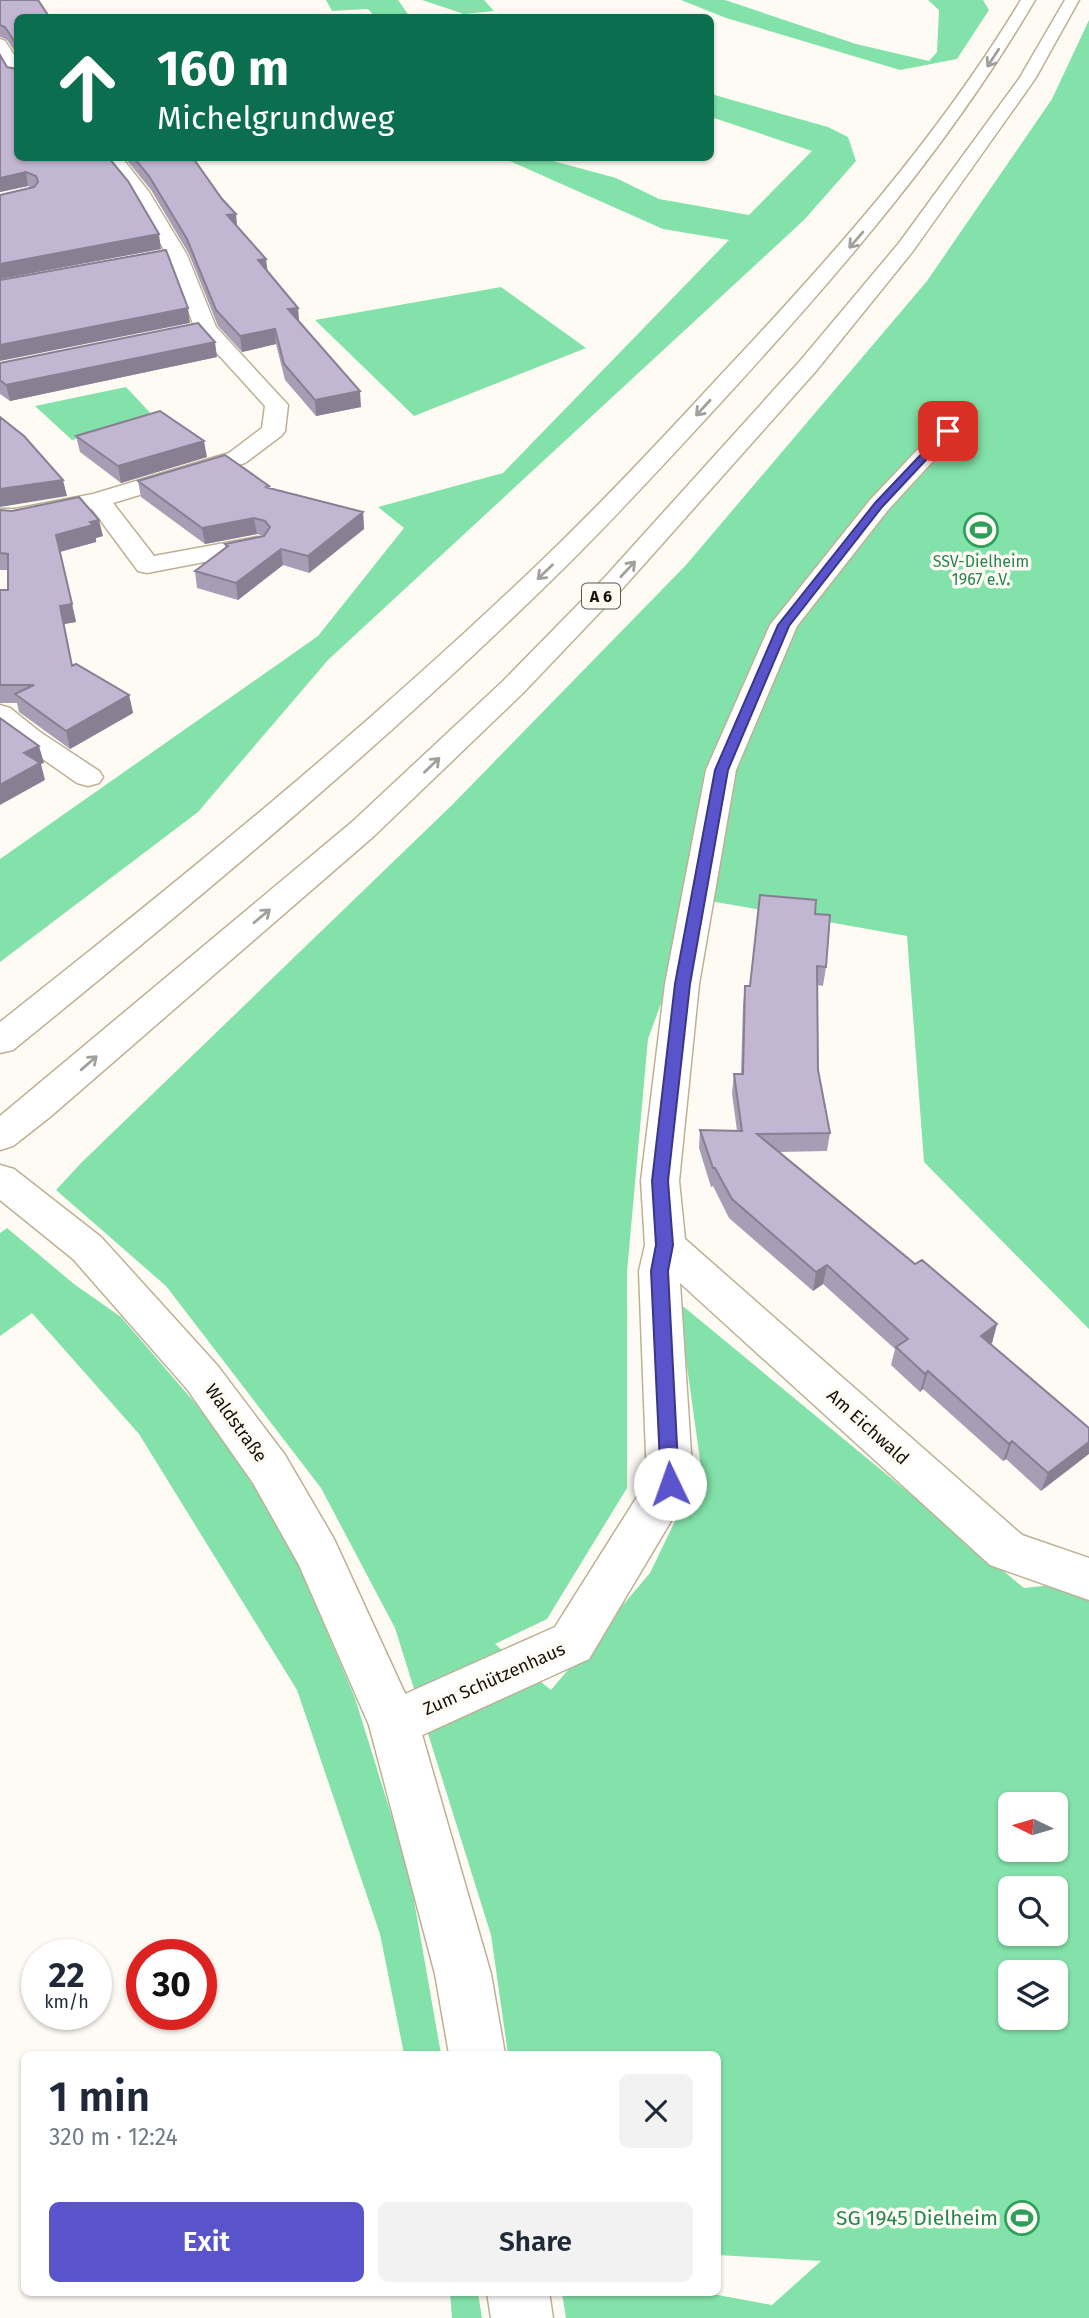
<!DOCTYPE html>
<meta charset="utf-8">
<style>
:root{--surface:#fff;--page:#f2f2f3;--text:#1f2937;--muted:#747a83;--accent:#5a54cc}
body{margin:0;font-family:"Fira Sans",sans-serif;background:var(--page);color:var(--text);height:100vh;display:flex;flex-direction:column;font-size:26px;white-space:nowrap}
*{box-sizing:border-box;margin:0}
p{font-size:23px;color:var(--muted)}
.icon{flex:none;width:38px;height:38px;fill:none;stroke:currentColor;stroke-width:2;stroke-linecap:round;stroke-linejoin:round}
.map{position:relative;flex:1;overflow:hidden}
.details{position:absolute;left:21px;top:2051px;width:700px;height:245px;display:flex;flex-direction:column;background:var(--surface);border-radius:10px;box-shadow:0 2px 5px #0004}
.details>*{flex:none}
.top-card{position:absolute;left:14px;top:14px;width:700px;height:147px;border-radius:10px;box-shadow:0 2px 5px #0004;background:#0b6e4f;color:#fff;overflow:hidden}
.needle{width:46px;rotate:275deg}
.controls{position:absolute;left:998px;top:1792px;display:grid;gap:14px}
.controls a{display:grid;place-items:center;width:70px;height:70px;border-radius:10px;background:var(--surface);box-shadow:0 2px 5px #0004;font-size:35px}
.speed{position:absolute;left:21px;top:1939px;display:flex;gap:14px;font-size:35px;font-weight:700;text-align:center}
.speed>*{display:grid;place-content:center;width:91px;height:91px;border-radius:50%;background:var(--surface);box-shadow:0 2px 5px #0004;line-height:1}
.speed small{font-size:18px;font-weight:400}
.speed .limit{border:10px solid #d22;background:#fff;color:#111}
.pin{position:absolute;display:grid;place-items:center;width:60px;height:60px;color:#fff;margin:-30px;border-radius:14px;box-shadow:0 4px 10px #0006}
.me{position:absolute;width:77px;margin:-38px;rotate:357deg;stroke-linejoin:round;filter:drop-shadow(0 0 5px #0008)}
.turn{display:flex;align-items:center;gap:24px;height:147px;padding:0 28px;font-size:32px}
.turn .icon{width:91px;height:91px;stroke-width:2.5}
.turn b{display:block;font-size:49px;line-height:60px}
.round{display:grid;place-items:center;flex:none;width:74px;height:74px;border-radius:10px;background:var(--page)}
.summary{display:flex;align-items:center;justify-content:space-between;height:119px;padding:0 28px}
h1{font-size:42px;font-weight:600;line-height:52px}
.primary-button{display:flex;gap:14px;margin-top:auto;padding:14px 28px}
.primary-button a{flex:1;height:80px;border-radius:10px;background:var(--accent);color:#fff;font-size:28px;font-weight:600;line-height:80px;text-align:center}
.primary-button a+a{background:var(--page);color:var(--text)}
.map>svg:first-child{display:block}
</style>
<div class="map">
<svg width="1089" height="2318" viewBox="0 0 1089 2318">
<rect width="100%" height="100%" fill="#fefbf5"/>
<path fill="#83e2a9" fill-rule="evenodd" d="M326 0H398L410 17H375L368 9 332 11Z
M422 0H484L494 11 464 14Z
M681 0H725L856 44 929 61 937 52 939 10 928 0H983L989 10 957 59 900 70 726 18Z
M1089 20V1329L924 1162 907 936 699 899 648 1039 627 1272V1488L547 1619 495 1644 551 1690 650 1573 701 1467 678 1302 1024 1588 1089 1581V2318H566L562 2293H707L772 2305 821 2261 718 2255V2054H508L491 1935 395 1628 321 1488 166 1286 56 1190 81 1163 452 805 686 565 927 281 1052 99ZM1010 1804H1055V1850H1010ZM1010 1888H1055V1934H1010ZM1010 1972H1055V2018H1010Z
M711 94 828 127 848 137 856 161 804 220 328 660 198 812 0 962V859L318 636 404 528 378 507 503 473 729 240 663 229 503 158H542L616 178 659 199 749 215 812 151 711 117Z
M501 287 586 348 414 416 315 320Z
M126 387 155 418 72 440 35 406Z
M7 1228 74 1284 121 1317 220 1432 292 1549 355 1698 409 1872 441 2054H404L380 1934 297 1690 139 1434 32 1313 0 1336V1233Z
M450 2293H478L482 2318H452Z"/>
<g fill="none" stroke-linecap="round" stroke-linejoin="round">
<g stroke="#bfb095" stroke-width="3">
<path id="minor" d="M0 39 5 41 18 61V80L12 78 0 58Z
M104 158H122L149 192 187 255 216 327 288 405 285 431 281 436 245 463 113 503 154 556 257 537 266 540 270 545 266 550 147 573 138 571 92 509 15 525H0V509H15L93 494 229 453 262 428 265 406 195 329 167 255 132 194Z
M948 424 956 426 960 431 956 436 888 510 797 626 736 770 699 984 679 1181 685 1239 1022 1535 1089 1558V1600L990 1565 680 1283 693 1484 589 1659 394 1748 376 1741 369 1724 376 1707 555 1627 647 1481 639 1271 645 1245 641 1181 665 984 706 770 770 625 870 500 940 426Z
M0 705 10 708 40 732 99 771 103 777 99 783 88 786 77 783 0 729Z"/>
</g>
<g stroke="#bfb095" stroke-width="3">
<path id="tertiary" d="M0 1165 14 1169 101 1237 217 1365 285 1455 334 1539 419 1724 491 1974 505 2054H449L435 1974 369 1725 299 1565 253 1483 187 1389 73 1259 0 1200Z
M487 2292H549L553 2318H491Z"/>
</g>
<g stroke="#bfb095" stroke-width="3">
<path id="motorway" d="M1021 0H1035C952 142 847 264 737 385 678 449 620 513 559 573 386 743 200 898 13 1050L0 1053V1022C185 876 368 727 538 564 600 505 658 443 716 380 828 261 936 141 1021 0Z
M1065 0H1079L1035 79 913 251 816 371 623 588 523 693 374 836 50 1117 13 1146 0 1150V1116L352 822 503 681 605 577 800 361 899 243 1019 79Z"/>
</g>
<use href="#minor" fill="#fff" fill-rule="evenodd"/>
<use href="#tertiary" fill="#fff" fill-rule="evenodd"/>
<use href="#motorway" fill="#fff" fill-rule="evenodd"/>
</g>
<path fill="#a89db5" d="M0 0 39 2 18 18V56L7 40 1 37H0Z
M0 55 7 67 161 249 0 279V195L32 188 28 186 0 192Z
M125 158H193L222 199 236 214 237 227 268 273 298 308 299 322 361 407 316 416 285 380 276 344 242 352 218 326 189 254 151 190Z
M217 357 10 401 0 394V363Z
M76 436 207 457 121 483 80 452Z
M138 481 269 486 270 488 363 512 364 529 309 573 283 565 238 600 197 588 195 571 225 548V544L263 536 257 534 205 544 141 497Z
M0 510 103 536 96 538V542L60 552 76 622 64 624 72 665 129 695 133 713 70 749 19 712 17 703H0V590H8V570H0Z
M815 914 826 967 823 986 817 985 818 1070 830 1133 827 1151 779 1152 915 1264 997 1324 992 1343 990 1344 1089 1428 1041 1491 1006 1459 1003 1461 923 1389 920 1392 891 1365 895 1349 823 1284 813 1291 729 1218 713 1186 711 1187 699 1148 700 1130 737 1131 732 1093 734 1074H741L743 1005 745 986H750Z"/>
<path fill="#887f93" d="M26 172 28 186 0 192V178Z
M236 214 237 228 227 215Z
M159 234 161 249 0 279V264Z
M266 259 268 274 258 260Z
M188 308 190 323 0 361V345Z
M298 308 299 323 288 309Z
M275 329 276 344 242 352 240 336Z
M215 342 217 357 10 401 6 385Z
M360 391 361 407 316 416 315 400Z
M204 441 207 457 121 483 118 466Z
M63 480 67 496 0 507V489Z
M363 512 364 529 309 573 308 556Z
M254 518 257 534 205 544 202 528Z
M99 520 103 536 96 538V542L59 552 56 535 90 522Z
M281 549 283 565 238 600 236 583Z
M72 604 76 622 64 624 76 683 60 606Z
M129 695 133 713 70 749 66 731Z
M39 746 44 763 41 764 45 780 0 805V785L24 753Z
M827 1265 823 1284 813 1291 816 1272Z
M997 1324 992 1343 975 1354 981 1336Z
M928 1371 923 1389 920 1392 925 1374Z
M1012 1441 1006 1459 1003 1461 1009 1444Z
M1089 1442V1454L1041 1491 1048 1473Z"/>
<path fill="#c3b6d2" stroke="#887f93" stroke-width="2" d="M0 0H38L50 18H18V47L5 27 0 25Z
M0 55 7 67 17 69 18 61V158H109L128 181 159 234 0 264V195L34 187 38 182 36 176 26 172 0 178Z
M134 158H193L222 199 236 214 227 215 266 259 258 260 298 308 288 309 360 391 315 400 284 364 275 329 240 336 216 310 187 239 149 176Z
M166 250 188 308 0 345V280Z
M198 323 215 342 6 385 0 380V363Z
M160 411 204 441 118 466 76 436Z
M0 417 24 436 63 480 0 489Z
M225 455 269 486 265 487 363 512 308 556 281 549 236 583 195 571 228 546 225 544 264 536 270 527 265 521 254 518 202 528 138 481Z
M79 497 99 520 90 522 93 525 56 535 72 604 60 606 72 666 76 664 129 695 66 731 15 694 34 685H0V590H8V554L0 553V510L12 511Z
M0 718 39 746 24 753 40 763 0 785Z
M760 895 816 900 815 914 830 915 826 967 817 966 818 1070 830 1133 757 1134 915 1264 922 1260 997 1324 981 1336 1089 1428V1442L1048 1473 1012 1441 1009 1444 928 1371 925 1374 896 1347 908 1339 827 1265 816 1272 732 1199 715 1168H713L700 1130 742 1131 734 1074H743L745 986H750Z"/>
<defs><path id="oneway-shaft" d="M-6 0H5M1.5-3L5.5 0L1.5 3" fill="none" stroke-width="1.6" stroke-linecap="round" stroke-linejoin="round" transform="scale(1.75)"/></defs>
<g stroke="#a2a09c">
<use href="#oneway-shaft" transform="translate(993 58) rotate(123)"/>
<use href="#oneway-shaft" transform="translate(856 240) rotate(131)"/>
<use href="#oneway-shaft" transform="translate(703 408) rotate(133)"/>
<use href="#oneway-shaft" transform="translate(628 569) rotate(-47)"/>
<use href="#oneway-shaft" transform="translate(545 572) rotate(136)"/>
<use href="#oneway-shaft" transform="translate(432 765) rotate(-44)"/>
<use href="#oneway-shaft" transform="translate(262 916) rotate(-40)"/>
<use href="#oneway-shaft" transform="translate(89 1063) rotate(-41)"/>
</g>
<path fill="#5a54cc" stroke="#3a3785" stroke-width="2" d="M945 429 953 431 882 507 789 626 728 770 690 984 668 1181 673 1245 668 1271 679 1484 677 1490 670 1492 663 1490 661 1484 651 1271 656 1245 652 1181 675 984 715 770 778 625 875 503Z"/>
<defs>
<g id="stadium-ring" transform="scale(1.75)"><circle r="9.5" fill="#fefbf5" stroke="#2e9e5b" stroke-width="1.5"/><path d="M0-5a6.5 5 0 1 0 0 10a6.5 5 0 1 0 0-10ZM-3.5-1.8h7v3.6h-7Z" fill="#2e9e5b"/></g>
</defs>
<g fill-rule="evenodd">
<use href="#stadium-ring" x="981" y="530"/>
<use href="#stadium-ring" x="1022" y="2218"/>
</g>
<g text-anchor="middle" stroke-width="7" stroke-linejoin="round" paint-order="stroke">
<g font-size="16" fill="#27864d" stroke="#fefbf5">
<text x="981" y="567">SSV-Dielheim<tspan x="981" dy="18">1967 e.V.</tspan></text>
</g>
<rect fill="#fefbf5" stroke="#5c574f" stroke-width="2" x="582" y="583.5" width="38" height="25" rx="5"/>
<g font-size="16" font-weight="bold" fill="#171108">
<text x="601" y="602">A 6</text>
</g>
<g font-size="18" fill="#171108" stroke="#fefbf5">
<text transform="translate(236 1423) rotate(54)" y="6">Waldstraße</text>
<text transform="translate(868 1427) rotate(42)" y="6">Am Eichwald</text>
<text transform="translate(494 1679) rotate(-24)" y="6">Zum Schützenhaus</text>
</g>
<g font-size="21" fill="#27864d" stroke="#fefbf5" text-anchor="end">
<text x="998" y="2225">SG 1945 Dielheim</text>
</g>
</g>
</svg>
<div class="controls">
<a><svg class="needle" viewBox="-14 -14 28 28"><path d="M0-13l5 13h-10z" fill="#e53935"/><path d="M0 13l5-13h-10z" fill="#747a83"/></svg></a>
<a><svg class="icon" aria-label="search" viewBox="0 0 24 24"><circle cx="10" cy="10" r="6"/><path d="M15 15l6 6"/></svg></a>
<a><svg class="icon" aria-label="layers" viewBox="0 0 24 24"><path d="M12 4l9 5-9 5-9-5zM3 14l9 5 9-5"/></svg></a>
</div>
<div class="speed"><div>22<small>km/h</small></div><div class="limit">30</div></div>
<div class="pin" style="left:948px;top:431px;background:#d93025"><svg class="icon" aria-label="arrive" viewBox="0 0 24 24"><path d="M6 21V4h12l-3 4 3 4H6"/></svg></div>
<svg class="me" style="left:670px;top:1484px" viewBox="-20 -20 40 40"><circle r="19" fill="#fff"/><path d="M0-13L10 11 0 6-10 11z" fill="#5a54cc"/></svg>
<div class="top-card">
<div class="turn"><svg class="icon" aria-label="ahead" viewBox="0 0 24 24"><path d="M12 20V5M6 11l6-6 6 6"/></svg><div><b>160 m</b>Michelgrundweg</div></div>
</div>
<section class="details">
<div class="summary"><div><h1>1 min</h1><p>320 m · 12:24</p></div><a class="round"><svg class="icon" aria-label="close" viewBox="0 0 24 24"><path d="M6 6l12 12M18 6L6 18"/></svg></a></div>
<div class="primary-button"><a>Exit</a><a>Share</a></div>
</section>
</div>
